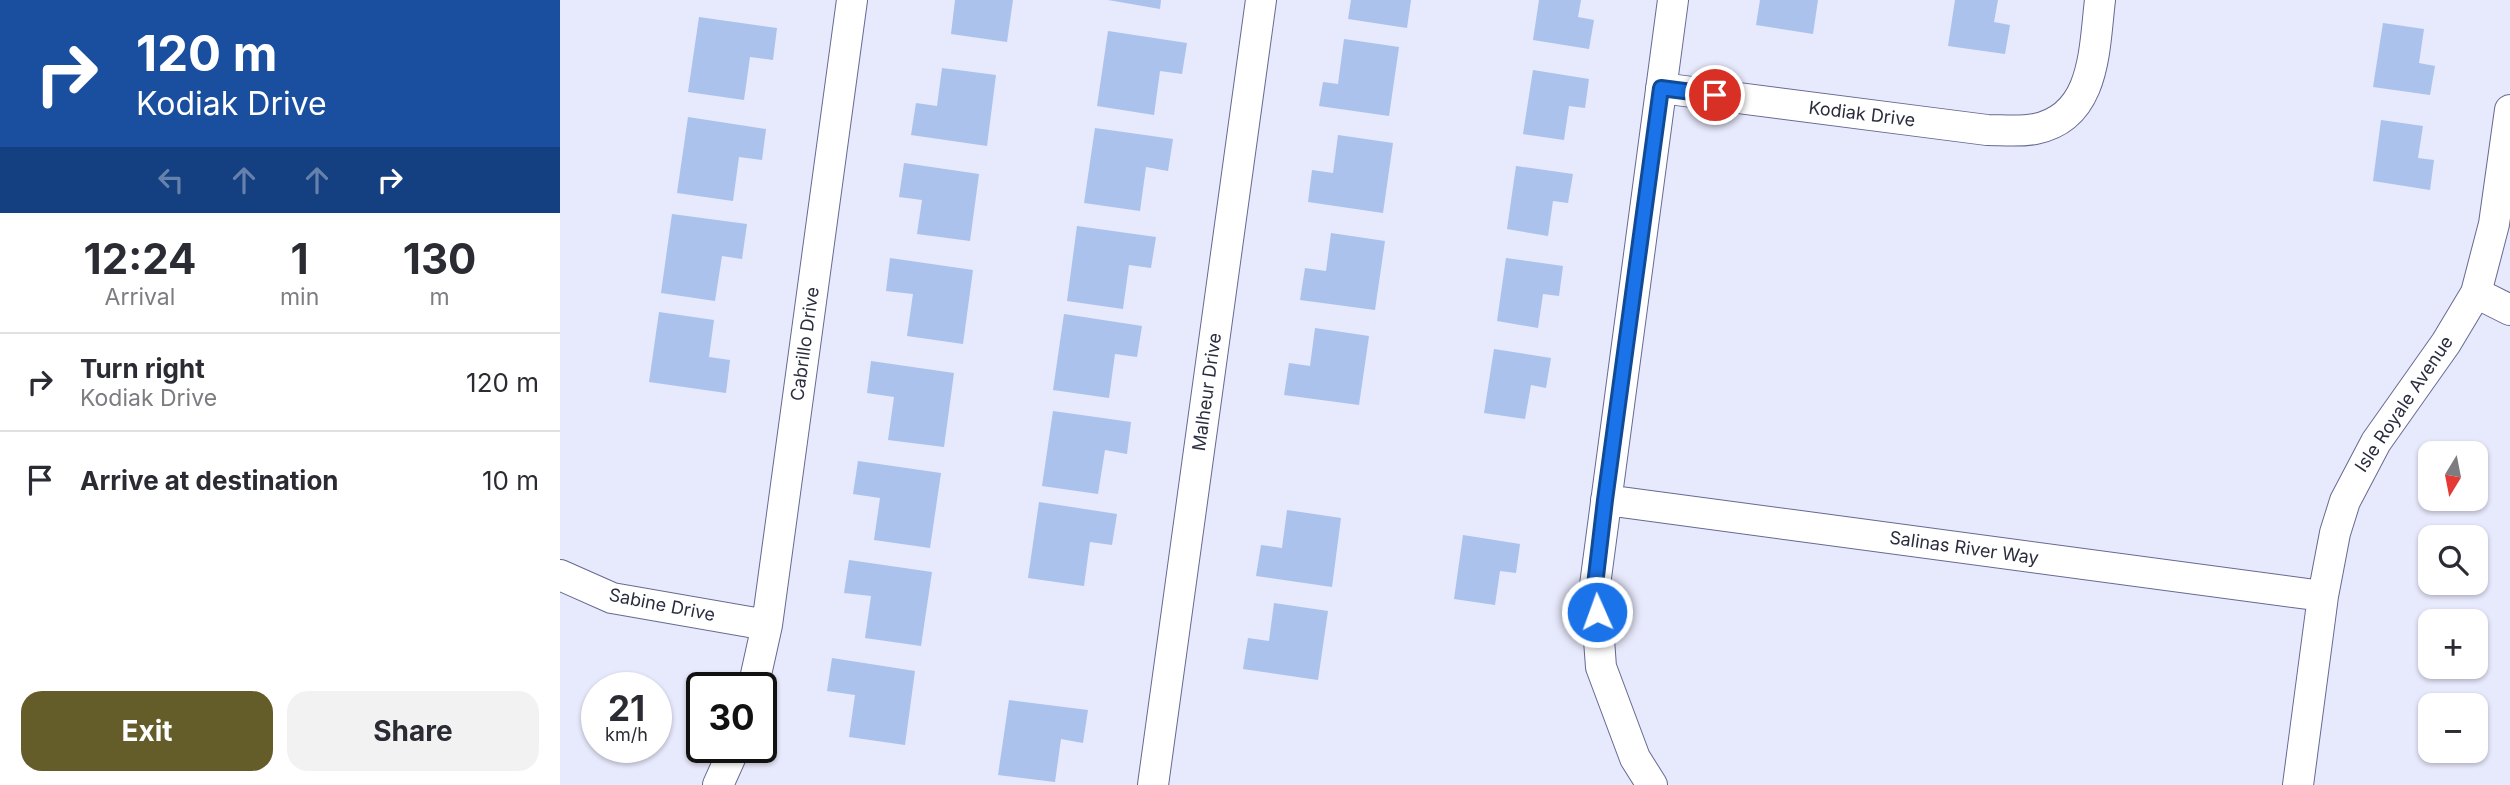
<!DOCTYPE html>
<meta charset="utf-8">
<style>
:root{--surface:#fff;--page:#f2f2f3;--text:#2b2b33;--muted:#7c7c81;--line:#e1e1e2;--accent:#645d29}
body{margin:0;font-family:Inter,sans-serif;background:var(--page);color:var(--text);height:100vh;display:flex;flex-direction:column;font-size:26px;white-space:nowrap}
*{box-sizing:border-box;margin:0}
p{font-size:23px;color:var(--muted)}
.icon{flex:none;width:38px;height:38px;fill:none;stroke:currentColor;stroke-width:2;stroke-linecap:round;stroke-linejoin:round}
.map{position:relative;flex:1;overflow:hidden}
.drawer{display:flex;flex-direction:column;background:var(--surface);width:560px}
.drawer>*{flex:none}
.hud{background:#1a4fa0;color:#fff;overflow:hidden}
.needle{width:46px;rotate:190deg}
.controls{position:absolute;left:1858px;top:441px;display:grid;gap:14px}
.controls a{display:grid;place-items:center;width:70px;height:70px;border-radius:14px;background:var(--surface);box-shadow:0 2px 5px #0004;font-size:35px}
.speed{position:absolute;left:21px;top:672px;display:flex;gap:14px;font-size:35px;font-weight:700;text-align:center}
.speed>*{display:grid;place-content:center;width:91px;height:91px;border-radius:50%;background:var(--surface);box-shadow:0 2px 5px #0004;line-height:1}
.speed small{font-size:18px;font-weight:400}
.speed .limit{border:4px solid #111;border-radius:10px;background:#fff;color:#111}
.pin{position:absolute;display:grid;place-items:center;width:60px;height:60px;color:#fff;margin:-30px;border:4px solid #fff;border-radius:50%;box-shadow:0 2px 7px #0007}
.me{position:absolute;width:77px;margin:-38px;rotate:358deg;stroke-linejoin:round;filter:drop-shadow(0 0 5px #0008)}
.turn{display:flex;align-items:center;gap:24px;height:147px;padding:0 21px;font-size:32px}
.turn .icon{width:91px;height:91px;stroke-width:2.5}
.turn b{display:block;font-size:49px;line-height:60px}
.lanes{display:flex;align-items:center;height:66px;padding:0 21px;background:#0003;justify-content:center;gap:35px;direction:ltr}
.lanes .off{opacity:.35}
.eta{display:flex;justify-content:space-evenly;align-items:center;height:119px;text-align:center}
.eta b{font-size:42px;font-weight:700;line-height:49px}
.primary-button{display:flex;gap:14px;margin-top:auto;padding:14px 21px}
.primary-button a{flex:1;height:80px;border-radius:21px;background:var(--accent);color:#fff;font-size:28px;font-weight:700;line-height:80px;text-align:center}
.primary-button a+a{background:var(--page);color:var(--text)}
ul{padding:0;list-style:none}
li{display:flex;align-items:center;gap:21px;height:98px;padding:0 21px;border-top:2px solid var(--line)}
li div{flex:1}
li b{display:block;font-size:26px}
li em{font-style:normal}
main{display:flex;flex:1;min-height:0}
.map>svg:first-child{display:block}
</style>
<main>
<section class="drawer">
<div class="hud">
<div class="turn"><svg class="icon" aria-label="right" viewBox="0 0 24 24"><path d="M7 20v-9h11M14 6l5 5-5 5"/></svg><div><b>120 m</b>Kodiak Drive</div></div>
<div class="lanes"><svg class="icon off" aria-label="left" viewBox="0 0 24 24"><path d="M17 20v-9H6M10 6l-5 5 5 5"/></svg><svg class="icon off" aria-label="ahead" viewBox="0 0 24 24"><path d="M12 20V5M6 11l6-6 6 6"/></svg><svg class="icon off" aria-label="ahead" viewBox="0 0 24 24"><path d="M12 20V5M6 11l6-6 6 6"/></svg><svg class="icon" aria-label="right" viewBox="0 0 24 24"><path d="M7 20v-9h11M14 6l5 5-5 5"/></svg></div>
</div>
<div class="eta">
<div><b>12:24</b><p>Arrival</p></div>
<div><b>1</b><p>min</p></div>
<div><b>130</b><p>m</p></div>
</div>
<ul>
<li><svg class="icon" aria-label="right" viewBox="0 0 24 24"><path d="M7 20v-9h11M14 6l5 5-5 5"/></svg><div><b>Turn right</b><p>Kodiak Drive</p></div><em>120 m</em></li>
<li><svg class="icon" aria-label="arrive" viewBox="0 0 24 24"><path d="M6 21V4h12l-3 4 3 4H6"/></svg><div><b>Arrive at destination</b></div><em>10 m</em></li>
</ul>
<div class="primary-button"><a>Exit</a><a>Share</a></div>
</section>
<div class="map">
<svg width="1950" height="785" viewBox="0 0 1950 785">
<rect width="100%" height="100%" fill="#e7e9fc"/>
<path fill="#aac2ec" d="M395 0H453L447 42 391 34Z
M548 0H601L600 9Z
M791 0H851L847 28 788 19Z
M979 0H1021L1018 17 1034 20 1029 49 973 40Z
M1200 0H1258L1253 34 1196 25Z
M1395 0H1438L1434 22 1450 25 1445 54 1388 46Z
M139 17 217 28 213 60 190 57 184 100 128 92Z
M1823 23 1864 29 1859 63 1875 66 1870 95 1813 87Z
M548 31 627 43 622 74 600 71 594 115 537 106Z
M784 39 839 47 829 116 759 106 763 82 778 84Z
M382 68 436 75 427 146 351 135 356 103 377 106Z
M973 70 1029 79 1025 108 1009 106 1004 140 963 134Z
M128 117 206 129 202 160 179 157 173 201 117 193Z
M1821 120 1863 126 1858 158 1874 160 1870 190 1813 181Z
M535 128 613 139 608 171 586 167 580 211 524 203Z
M778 135 833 143 823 213 748 202 752 170 773 173Z
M344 163 419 174 410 241 357 234 362 200 339 197Z
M956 166 1013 174 1008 203 993 201 988 236 947 229Z
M112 214 187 224 182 259 162 256 155 301 101 293Z
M517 226 596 237 591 268 569 265 563 309 507 301Z
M771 233 825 241 815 310 740 300 745 268 766 271Z
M330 258 413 270 403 344 347 336 353 294 326 291Z
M946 258 1003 266 999 296 983 294 978 328 937 321Z
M99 312 154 320 149 357 170 360 166 393 89 382Z
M504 314 582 326 577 357 555 354 549 398 493 390Z
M755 328 809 336 799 405 724 395 729 363 750 366Z
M934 349 991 358 986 388 971 385 965 419 924 413Z
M311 361 394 373 384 447 328 440 334 397 307 393Z
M493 411 571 422 567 454 545 450 538 494 482 486Z
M298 461 381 473 370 548 314 540 320 498 293 494Z
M479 502 557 514 552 545 530 542 524 586 468 578Z
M727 510 781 518 772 587 696 576 701 545 722 548Z
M903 535 960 544 956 573 940 571 935 605 894 599Z
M289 560 372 572 361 646 305 638 311 596 284 593Z
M714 603 768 611 758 680 683 669 688 638 709 641Z
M272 658 355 671 345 745 289 737 295 695 267 691Z
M449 700 528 710 523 743 501 739 495 782 438 775Z"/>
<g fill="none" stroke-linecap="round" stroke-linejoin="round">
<g stroke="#666992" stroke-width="32">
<path id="street" d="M1101 88 1427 130C1442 130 1460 132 1475 129 1536 117 1534 49 1540 0
M1916 293 1950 310
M1046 500 1763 596
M0 575 52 598 207 625
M193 688 207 625 292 0
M158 785 175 747
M593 785 701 0
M1092 785 1075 758 1041 667 1035 585 1113 0
M1738 785 1763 596 1775 533 1785 501 1816 442 1886 343 1916 293 1934 224 1950 110"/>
</g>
<use href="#street" stroke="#fff" stroke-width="30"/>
</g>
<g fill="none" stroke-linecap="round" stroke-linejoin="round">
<g stroke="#114b97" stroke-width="18">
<path id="route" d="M1037 612 1035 585 1045 500 1101 88 1155 95"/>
</g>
<use href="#route" stroke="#1a73e8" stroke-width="12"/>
</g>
<g text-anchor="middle" stroke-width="5" stroke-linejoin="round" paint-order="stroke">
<g font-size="18" fill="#2b2c3e" stroke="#fff">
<text transform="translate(1302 114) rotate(7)" y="6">Kodiak Drive</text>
<text transform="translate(245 344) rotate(-82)" y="6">Cabrillo Drive</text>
<text transform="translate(647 392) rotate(-82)" y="6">Malheur Drive</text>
<text transform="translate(1844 404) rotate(-56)" y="6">Isle Royale Avenue</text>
<text transform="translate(1404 548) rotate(8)" y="6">Salinas River Way</text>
<text transform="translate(102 605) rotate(11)" y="6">Sabine Drive</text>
</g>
</g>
</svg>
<div class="controls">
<a><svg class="needle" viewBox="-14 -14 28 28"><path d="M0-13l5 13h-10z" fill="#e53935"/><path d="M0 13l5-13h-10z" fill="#7c7c81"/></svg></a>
<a><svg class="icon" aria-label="search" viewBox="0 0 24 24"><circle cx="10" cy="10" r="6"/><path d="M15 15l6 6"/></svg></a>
<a>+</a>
<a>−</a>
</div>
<div class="speed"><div>21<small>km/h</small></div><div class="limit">30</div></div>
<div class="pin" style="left:1155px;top:95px;background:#d93025"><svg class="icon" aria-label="arrive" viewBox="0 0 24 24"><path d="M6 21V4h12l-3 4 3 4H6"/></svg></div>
<svg class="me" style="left:1037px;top:612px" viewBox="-20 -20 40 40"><circle r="17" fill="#1a73e8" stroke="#fff" stroke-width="3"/><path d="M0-11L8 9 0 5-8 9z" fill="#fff"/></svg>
</div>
</main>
